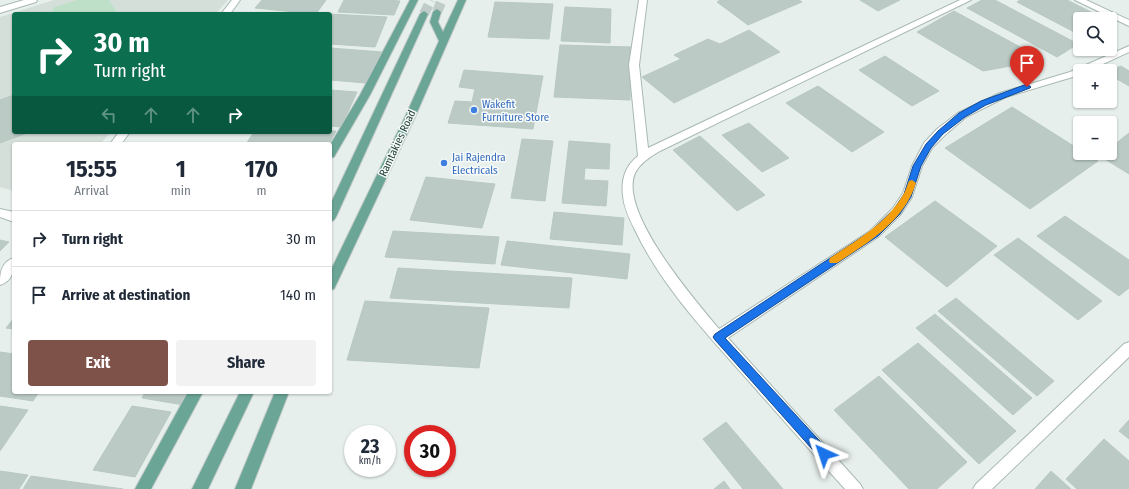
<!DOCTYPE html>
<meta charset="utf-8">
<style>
:root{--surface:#fff;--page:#f2f2f3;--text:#1f2937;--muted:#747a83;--line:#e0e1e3;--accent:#7f5249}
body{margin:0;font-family:"Fira Sans Condensed",sans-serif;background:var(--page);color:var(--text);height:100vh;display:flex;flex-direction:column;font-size:15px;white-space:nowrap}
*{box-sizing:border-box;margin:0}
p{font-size:13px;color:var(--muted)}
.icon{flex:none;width:22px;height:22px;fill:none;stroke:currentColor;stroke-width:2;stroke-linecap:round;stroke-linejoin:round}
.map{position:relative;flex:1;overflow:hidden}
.side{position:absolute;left:12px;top:142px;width:320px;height:252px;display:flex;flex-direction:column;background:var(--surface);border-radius:4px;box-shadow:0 1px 3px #0004}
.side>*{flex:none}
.guide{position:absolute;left:12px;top:12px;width:320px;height:122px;border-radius:4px;box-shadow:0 1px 3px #0004;background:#0b6e4f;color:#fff;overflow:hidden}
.tools{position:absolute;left:1073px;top:12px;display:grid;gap:8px}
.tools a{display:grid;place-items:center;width:44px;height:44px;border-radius:4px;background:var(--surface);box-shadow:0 1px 3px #0004;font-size:20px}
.speed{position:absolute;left:344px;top:425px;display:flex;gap:8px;font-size:20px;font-weight:700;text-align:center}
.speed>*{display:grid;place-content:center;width:52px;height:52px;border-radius:50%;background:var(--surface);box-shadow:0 1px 3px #0004;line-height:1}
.speed small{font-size:10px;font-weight:400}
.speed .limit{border:6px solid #d22;background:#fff;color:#111}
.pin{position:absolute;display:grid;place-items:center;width:34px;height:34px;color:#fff;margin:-41px -17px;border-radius:50% 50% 50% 0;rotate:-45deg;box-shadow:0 0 4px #0007}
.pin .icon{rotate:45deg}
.me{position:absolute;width:44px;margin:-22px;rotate:318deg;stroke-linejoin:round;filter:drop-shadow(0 0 3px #0008)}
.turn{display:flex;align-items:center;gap:14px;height:84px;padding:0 16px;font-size:18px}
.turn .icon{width:52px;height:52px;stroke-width:2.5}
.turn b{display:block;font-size:28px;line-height:34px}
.lanes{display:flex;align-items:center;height:38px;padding:0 16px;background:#0003;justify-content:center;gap:20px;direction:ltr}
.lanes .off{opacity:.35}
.eta{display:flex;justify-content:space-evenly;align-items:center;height:68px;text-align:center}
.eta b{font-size:24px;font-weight:700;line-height:28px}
.cta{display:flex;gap:8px;margin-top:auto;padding:8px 16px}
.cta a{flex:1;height:46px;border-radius:4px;background:var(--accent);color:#fff;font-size:16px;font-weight:700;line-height:46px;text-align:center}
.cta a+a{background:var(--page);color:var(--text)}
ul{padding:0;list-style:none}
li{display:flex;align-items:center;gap:12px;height:56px;padding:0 16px;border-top:1px solid var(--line)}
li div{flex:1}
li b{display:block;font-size:15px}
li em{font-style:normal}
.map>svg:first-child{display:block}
</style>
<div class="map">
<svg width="1129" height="489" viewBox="0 0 1129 489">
<rect width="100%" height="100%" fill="#e6efeb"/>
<path fill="#d4dfda" d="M54 0H228L215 14H14V132H111L100 144H14V191L0 187V17Z"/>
<path fill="#bfe0c8" d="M77 0H109L118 14H55L52 8Z"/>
<path fill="#bbcac4" stroke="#b8c9c2" d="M262 0H326L316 14 255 8Z
M344 0H384L400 1 394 15 338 12Z
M720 0H799L802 2 748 25 717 2Z
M860 0H900L878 11Z
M982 0H995L1078 44 1057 57 967 8Z
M1020 0H1067L1105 19H1080V35L1017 2Z
M495 2 553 4 549 39 488 37Z
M565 7 611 9 610 43 561 41Z
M954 11 1044 60 983 71 917 32Z
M330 14 387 17 375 47 330 44Z
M749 30 780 52 674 103 642 77 681 59 674 55 708 39 720 44Z
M560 45 631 47 630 100 554 97Z
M330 48 382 52 366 83 330 80Z
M885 56 939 91 912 106 859 70Z
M1121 66 1129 71V86L1110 75 1109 71Z
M464 70 543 76 533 129 448 123 455 101 472 102 475 89 459 87Z
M818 86 884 132 852 152 786 103Z
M330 90 357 92 341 127 330 126Z
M14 95V132H30L0 143V100Z
M1012 107 1080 150V153H1085L1098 161 1030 209 945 148Z
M749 123 789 158 762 172 722 135Z
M330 131H336L329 144H246L254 132H330Z
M1129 133V174L1100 156 1103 153H1110V148Z
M700 136 765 195 737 211 673 150Z
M522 139 553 141 545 201 511 198Z
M569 141 610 144 609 169 585 168 584 180 608 181 606 206 562 203Z
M426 177 495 184 482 228 410 220Z
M935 201 997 246 947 287 885 237Z
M554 212 624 218 622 245 550 239Z
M1065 216 1129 260V288L1119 296 1037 236Z
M393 231 499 237 495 264 385 257Z
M1018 238 1102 301 1078 320 994 255Z
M0 240 9 242 0 251Z
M507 241 630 254 627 279 501 265Z
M398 268 572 278 569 308 390 298Z
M956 298 1054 381 1037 396 938 311Z
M365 301 489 308 479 368 347 360Z
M935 314 1032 398 1013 415 916 328Z
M14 318V329L6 328Z
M918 343 1016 431 979 464 882 370Z
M0 352 14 354V392H39L33 401 0 396Z
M879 376 967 462 937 489H909L834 410Z
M145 392H191L184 405 142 398Z
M0 406 28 410 0 451Z
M132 406 171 412 135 477 93 470Z
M1129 420V439L1119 431Z
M726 422 783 489H743L703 439Z
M1104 439 1129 461V489H1077L1066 479Z
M0 471 28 475 19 489H0Z
M1051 471 1071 489H1035Z
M31 476 123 489H23Z
M724 481 730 489H714Z"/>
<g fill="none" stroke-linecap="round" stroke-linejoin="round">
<path stroke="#bfccc8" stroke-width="10" stroke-dasharray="10 5" stroke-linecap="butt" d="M437 12 442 0
M424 14 431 0"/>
<g stroke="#a8b8b2" stroke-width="2">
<path id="minor" d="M24 0H37L36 2 0 13V7Z
M232 0H240L230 14H221Z
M639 0H647L639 65 648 148 960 0H971L660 151C651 156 640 163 635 173 618 212 695 300 719 329L870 231 893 208 903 193 912 166 924 143 937 129 958 113 1000 93 1070 72 1129 46V52L1088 71H1080V75L1076 76 1006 97 966 117 945 135 932 148 922 166 912 197 901 214 878 237 728 338 860 484 863 489H845C814 455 784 421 754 387 711 338 663 289 635 230 630 220 624 208 623 196 621 180 625 166 638 156L629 65Z
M1075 0H1086L1129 20V26Z
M119 132H130L121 144H110Z
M0 209 14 212V222L0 217Z
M14 258C14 270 13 281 0 285 0 273 1 262 14 258Z
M1129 342V357L992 489H973L976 484 1124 344Z"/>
</g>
<g stroke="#c2cac8" stroke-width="2">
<path id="major" d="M410 0H418L370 95 334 157 330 158V145L360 95Z
M458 0H466L415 117 336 285 334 289 330 290V272L405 117 439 41 430 22 433 12 437 9 441 12 438 22 443 32Z
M424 11 428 14 336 217 334 220 330 222V205L420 14Z
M188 392H203L151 489H135Z
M240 392H254L208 489H192Z
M275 392H289L251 489H235Z"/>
</g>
<use href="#minor" fill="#fff" fill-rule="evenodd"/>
<use href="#major" fill="#6aa596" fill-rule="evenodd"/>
</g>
<path fill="#1a73e8" stroke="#114b97" d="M1027 84 1031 87 1030 88 986 105 965 117 943 134 931 148 921 166 911 197 900 214 878 236 725 338 828 450 829 454 828 458 824 460 820 458 715 340 713 337 715 334 871 231 894 209 904 194 913 166 926 144 938 131 959 113 981 101Z"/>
<path fill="#f59e0b" d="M912 180 916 183C904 221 869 242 837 263H830L829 261 830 258C857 240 886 224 903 195 906 191 907 185 909 181Z"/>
<g fill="#3f7fe0" stroke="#f7fbf9" stroke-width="1.5">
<circle cx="474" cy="110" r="4"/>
<circle cx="444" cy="163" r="4"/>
</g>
<g text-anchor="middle" stroke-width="3" stroke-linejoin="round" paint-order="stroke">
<g font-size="11" fill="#366cbe" stroke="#f7fbf9" text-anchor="start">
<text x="482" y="108">Wakefit<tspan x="482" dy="13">Furniture Store</tspan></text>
<text x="452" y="161">Jai Rajendra<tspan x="452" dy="13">Electricals</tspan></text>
</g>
<g font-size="11" fill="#24423a" stroke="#f7fbf9">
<text transform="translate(397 143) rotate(-65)" y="4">Ramtakies Road</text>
</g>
</g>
</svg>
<div class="tools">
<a><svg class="icon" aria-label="search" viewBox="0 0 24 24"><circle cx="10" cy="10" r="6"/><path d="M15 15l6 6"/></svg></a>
<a>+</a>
<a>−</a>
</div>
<div class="speed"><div>23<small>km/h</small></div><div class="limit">30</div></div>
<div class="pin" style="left:1027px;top:87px;background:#d93025"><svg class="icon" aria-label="arrive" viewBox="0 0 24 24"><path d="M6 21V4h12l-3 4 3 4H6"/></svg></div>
<svg class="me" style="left:824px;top:454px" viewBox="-20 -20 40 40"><path d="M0-17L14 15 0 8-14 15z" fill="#1a73e8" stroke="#fff" stroke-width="4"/></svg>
<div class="guide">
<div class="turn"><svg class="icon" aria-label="right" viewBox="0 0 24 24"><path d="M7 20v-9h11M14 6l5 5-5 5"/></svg><div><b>30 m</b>Turn right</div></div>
<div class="lanes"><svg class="icon off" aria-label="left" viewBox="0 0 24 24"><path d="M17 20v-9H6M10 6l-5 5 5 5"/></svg><svg class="icon off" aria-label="ahead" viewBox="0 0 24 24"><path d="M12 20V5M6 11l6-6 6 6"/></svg><svg class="icon off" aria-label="ahead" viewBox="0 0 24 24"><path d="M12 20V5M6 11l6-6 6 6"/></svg><svg class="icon" aria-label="right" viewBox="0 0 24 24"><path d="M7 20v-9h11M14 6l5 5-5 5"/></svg></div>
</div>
<section class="side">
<div class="eta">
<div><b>15:55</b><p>Arrival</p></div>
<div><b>1</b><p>min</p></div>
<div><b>170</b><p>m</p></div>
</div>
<ul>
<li><svg class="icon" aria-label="right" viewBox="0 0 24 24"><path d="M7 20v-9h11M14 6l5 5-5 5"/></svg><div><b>Turn right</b></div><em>30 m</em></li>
<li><svg class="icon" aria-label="arrive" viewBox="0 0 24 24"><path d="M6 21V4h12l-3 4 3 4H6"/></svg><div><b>Arrive at destination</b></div><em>140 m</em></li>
</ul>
<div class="cta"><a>Exit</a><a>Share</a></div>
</section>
</div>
